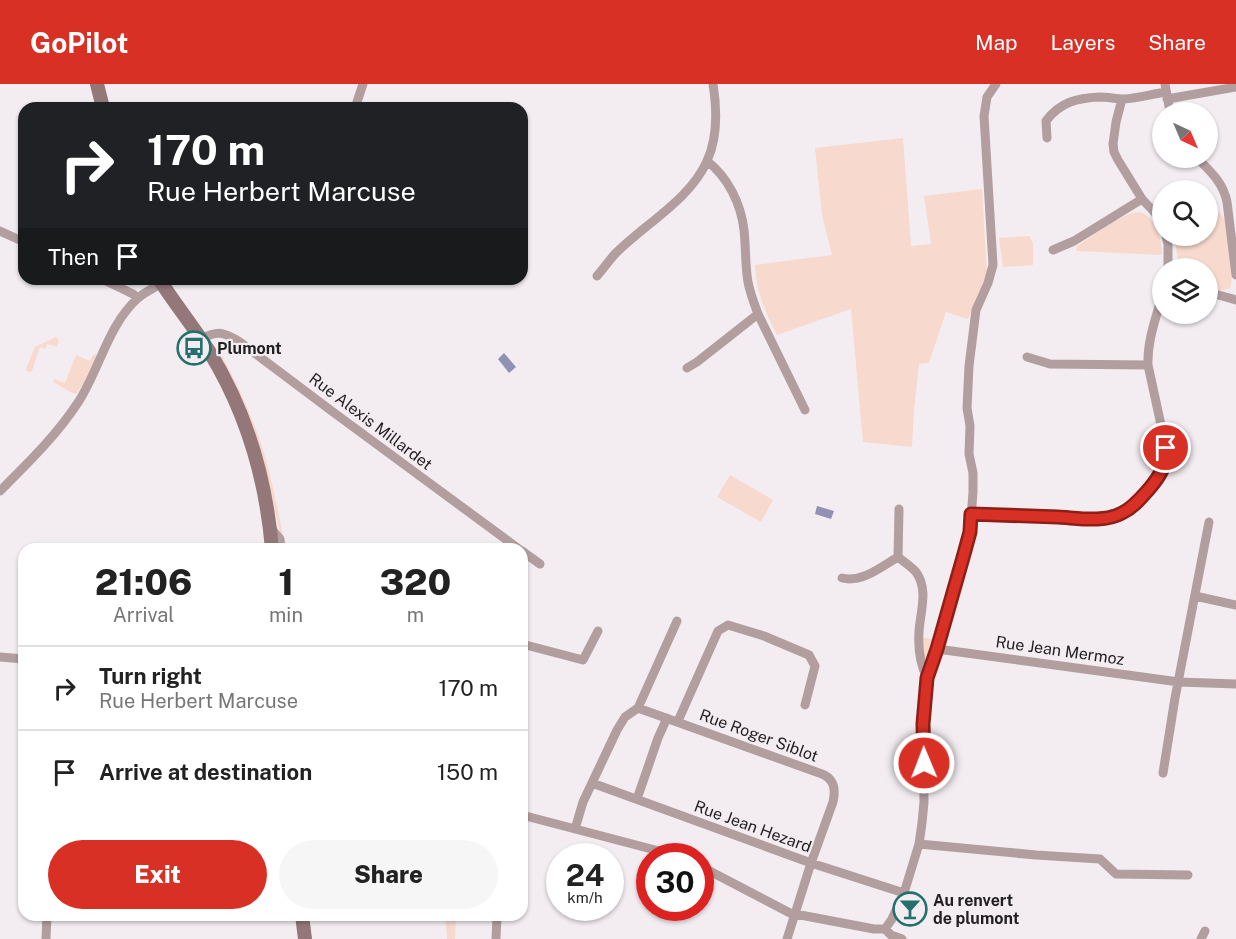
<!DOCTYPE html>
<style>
:root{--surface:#fff;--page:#f6f6f6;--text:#222;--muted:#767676;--line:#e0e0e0;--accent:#d93025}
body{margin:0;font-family:"Public Sans",sans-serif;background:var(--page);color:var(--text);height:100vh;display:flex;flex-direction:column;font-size:22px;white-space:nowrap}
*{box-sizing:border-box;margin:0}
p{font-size:20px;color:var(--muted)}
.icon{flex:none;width:33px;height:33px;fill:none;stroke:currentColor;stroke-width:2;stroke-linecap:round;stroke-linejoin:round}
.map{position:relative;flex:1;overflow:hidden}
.sheet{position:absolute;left:18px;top:459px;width:510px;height:378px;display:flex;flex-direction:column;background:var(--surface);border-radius:18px;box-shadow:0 2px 4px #0004}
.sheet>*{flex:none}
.hud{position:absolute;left:18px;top:18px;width:510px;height:183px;border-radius:18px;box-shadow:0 2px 4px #0004;background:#202124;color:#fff;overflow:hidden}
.needle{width:39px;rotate:136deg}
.controls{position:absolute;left:1152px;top:18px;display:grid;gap:12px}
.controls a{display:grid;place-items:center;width:66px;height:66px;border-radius:50%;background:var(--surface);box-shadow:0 2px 4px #0004;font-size:30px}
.speed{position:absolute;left:546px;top:759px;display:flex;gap:12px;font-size:30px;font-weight:700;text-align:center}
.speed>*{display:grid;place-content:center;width:78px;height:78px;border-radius:50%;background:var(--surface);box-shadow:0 2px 4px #0004;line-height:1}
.speed small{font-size:15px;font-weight:400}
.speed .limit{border:9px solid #d22;background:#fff;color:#111}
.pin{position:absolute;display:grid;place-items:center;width:51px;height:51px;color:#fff;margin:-26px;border:3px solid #fff;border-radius:50%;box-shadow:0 2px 6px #0007}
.me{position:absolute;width:66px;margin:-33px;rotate:359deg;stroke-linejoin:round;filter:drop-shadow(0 0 4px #0008)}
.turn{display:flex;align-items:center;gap:21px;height:126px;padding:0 30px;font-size:27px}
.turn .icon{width:78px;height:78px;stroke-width:2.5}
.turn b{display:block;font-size:42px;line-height:51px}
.then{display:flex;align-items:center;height:57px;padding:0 30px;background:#0003;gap:12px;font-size:22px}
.eta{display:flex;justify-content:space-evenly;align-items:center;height:102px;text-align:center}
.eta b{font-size:36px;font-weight:800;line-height:42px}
.button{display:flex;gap:12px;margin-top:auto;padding:12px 30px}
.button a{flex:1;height:69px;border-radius:36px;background:var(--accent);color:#fff;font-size:24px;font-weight:800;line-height:69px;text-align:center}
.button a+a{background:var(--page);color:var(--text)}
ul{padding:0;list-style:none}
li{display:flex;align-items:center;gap:18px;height:84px;padding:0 30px;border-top:2px solid var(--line)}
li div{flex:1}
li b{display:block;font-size:22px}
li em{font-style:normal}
header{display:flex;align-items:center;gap:36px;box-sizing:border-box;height:84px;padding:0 30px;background:var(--accent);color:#fff}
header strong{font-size:28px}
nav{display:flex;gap:33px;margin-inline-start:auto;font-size:21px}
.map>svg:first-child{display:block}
</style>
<header>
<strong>GoPilot</strong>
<nav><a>Map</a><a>Layers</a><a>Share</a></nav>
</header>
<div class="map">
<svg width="1236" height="855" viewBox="0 0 1236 855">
<rect width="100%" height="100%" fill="#f3edf1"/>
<path fill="#f8d9cd" d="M903 54 911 162 931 160 924 112 982 105 987 189 968 235 946 228 929 279 919 280 914 327 912 363 863 358 851 225 777 251C765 228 756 207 755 181L832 171 822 131 815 64Z
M1208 123C1213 125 1220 128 1223 133 1228 140 1235 196 1230 203 1225 209 1214 204 1208 203V184H1179L1175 157 1189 155 1190 152H1208Z
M1140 128C1156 133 1162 156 1162 171L1077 167 1076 164 1079 161C1095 150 1121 129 1140 128Z
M1029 152 1033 159V181L1003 183 999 154Z
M56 253 59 257 57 263 47 260 45 265 40 263 32 287 29 288 27 287 26 285 35 263Z
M218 265C238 301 256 339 267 379 274 407 280 436 286 465H284L258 359 246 327 216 266Z
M95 270 97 271 89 292 76 310 72 309 53 298 54 295 65 299 76 271 90 277 93 271Z
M730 391 773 416 761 438 717 413Z
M922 553 936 556 930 572 927 575 923 574Z
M445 831H456L455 855H447Z"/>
<path fill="#9091b5" d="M504 269 516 283 509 289 498 275Z
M817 422 834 427 831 435 815 430Z"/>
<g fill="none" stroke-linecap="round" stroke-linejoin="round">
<path stroke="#b29e9f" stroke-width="9" d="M1165 0 1170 28
M1122 15 1116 38 1113 60 1114 68 1118 76 1142 115 1158 132 1162 140
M1167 15 1236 3
M355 24 363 0
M1047 54 1046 37C1060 18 1077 14 1100 13 1108 13 1116 15 1124 15 1138 14 1152 10 1166 8
M1197 74C1210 87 1223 98 1227 118L1236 191
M707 77C728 93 741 120 744 146 746 164 745 181 748 198 750 209 754 219 758 230L805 326
M0 147 24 158
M1166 152 1168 160V184
M1053 166 1074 157 1142 115
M597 192C603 185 608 178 614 171 643 141 690 116 707 77 718 53 717 25 713 0
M102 195 133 210 138 214
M1208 208 1236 216
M201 255C218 246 224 248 240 258L333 328 519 465
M1027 273 1050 280 1148 281
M687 284 697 278 758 230
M0 407C28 379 57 351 79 317 100 284 108 241 138 214 145 208 154 204 162 199
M971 430 1093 434 1115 432 1123 429 1133 422 1155 398 1165 382 1166 375V364L1148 281C1147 257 1156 234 1162 212
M271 444 280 455 281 465
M522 467 540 480
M898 473C904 478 911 482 916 488 929 506 920 528 919 548 918 564 920 580 927 594
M842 494C862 499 881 483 898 473L899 425
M1195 512 1236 521
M522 560 583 576 598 547
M937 565 1179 598 1236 600
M0 573 24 575
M638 624 822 690C834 695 836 705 833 718L811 779 787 855
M678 637 718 547 728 541 764 552 809 571 815 582 805 621
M1163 689 1175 614 1209 438
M592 699 811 779 904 809
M637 715 658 654 667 634
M522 731 678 772
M575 745 583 718 617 646 625 633 638 624 677 537
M919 760 1036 771 1100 775 1116 790 1188 791
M700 782 790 829 874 845H885
M885 845 892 835 904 809 919 760 922 739 924 718 923 640 927 594 937 565 970 448 973 408V389L969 370 970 342 967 324 969 282 976 226 988 199 993 181 984 32 987 13 996 0
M885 845 891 851 902 855
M46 855 47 831
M496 855 497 831
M1201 855 1205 847"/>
<path stroke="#937779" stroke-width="14" d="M97 0 103 24
M159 195C175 220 193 242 209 267 246 327 266 395 272 465
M302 831 305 855"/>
</g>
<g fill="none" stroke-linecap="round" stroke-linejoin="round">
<g stroke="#8d1f18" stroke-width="15">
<path id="route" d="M924 679 923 640 927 594 937 565 964 470 970 448 971 430C1000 431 1029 432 1058 433 1078 434 1104 439 1122 429 1133 424 1141 414 1149 405 1160 392 1167 381 1166 364"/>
</g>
<use href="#route" stroke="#d93025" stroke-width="10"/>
</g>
<defs>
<g id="bus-ring" transform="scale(1.725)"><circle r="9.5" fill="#f3edf1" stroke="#256f6d" stroke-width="1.5"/><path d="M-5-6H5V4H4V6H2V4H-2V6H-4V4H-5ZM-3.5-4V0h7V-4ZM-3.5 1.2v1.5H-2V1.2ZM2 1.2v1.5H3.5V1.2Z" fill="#256f6d"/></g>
<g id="bar-ring" transform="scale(1.725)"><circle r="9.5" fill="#f3edf1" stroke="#256f6d" stroke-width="1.5"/><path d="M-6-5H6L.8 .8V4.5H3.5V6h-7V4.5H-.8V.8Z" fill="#256f6d"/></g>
</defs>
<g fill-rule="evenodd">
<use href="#bus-ring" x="194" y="264"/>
<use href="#bar-ring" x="910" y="825"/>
</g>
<g text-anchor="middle" stroke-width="4.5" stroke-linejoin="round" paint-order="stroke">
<g font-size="16" font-weight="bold" fill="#211f20" stroke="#f3edf1" text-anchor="start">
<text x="217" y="270">Plumont</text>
<text x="933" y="822">Au renvert<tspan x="933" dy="18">de plumont</tspan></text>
</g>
<g font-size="16" fill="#211f20" stroke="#f3edf1">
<text transform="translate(371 337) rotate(37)" y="6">Rue Alexis Millardet</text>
<text transform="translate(1060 566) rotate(8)" y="6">Rue Jean Mermoz</text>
<text transform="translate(759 651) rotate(20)" y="6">Rue Roger Siblot</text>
<text transform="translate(753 742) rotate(20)" y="6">Rue Jean Hezard</text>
</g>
</g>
</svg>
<div class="controls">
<a><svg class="needle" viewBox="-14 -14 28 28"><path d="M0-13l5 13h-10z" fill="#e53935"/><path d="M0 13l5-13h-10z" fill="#767676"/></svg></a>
<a><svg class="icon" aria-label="search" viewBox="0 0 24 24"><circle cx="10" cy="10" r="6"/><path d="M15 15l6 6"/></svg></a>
<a><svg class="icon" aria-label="layers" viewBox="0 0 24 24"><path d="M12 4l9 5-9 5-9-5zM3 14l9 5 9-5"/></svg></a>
</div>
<div class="speed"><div>24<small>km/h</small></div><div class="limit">30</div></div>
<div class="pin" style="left:1166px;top:364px;background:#d93025"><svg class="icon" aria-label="arrive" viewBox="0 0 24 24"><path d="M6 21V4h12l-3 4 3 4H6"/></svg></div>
<svg class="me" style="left:924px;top:679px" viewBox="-20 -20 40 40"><circle r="17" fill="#d93025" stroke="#fff" stroke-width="3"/><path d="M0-11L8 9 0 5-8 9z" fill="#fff"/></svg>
<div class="hud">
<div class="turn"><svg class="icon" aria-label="right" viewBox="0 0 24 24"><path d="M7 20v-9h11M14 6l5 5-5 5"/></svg><div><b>170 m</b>Rue Herbert Marcuse</div></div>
<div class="then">Then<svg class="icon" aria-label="arrive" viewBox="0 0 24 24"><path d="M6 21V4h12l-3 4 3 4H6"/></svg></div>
</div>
<section class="sheet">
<div class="eta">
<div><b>21:06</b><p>Arrival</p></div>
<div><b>1</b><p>min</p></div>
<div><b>320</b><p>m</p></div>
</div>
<ul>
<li><svg class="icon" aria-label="right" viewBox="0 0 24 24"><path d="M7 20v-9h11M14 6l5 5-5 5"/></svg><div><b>Turn right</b><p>Rue Herbert Marcuse</p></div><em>170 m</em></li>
<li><svg class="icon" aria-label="arrive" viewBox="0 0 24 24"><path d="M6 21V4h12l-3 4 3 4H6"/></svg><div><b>Arrive at destination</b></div><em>150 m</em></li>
</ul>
<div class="button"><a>Exit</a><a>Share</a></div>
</section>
</div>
